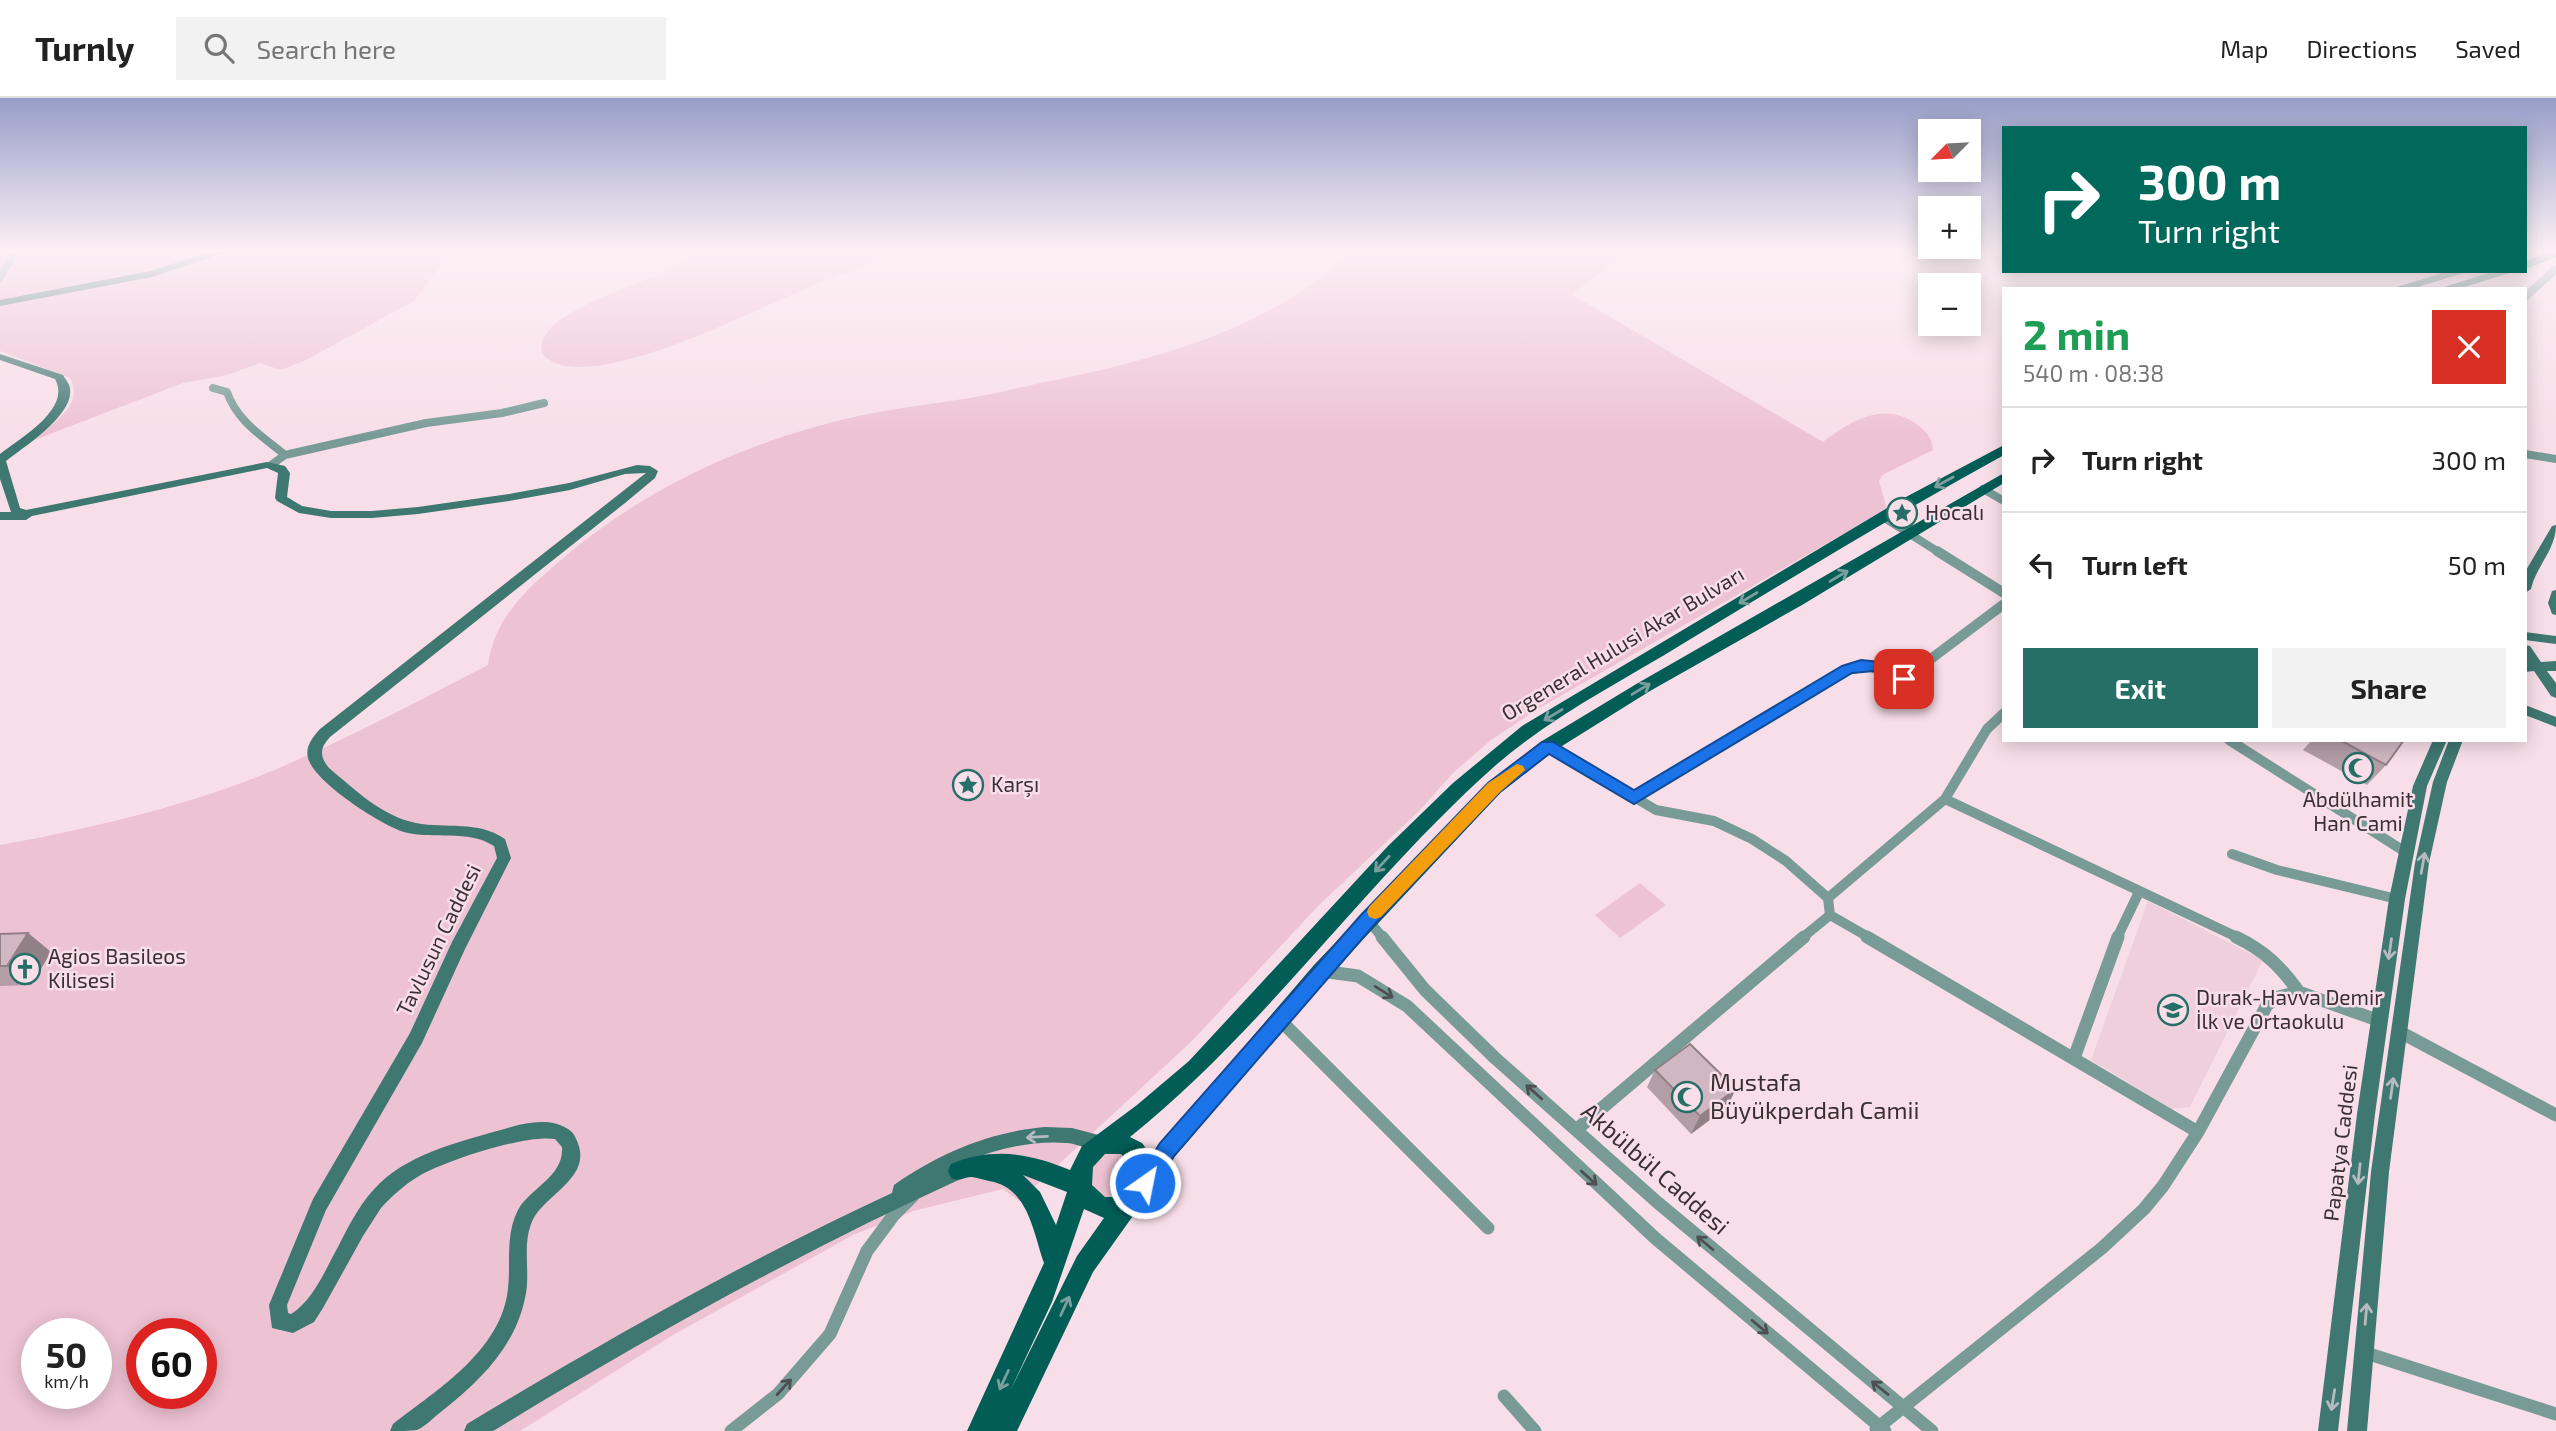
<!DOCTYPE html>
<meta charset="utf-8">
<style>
:root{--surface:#fff;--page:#f2f2f2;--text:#222;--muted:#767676;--line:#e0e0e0;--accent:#266f67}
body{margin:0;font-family:"Exo 2",sans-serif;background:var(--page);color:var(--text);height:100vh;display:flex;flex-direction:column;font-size:26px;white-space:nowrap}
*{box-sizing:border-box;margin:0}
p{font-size:23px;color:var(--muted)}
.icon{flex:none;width:38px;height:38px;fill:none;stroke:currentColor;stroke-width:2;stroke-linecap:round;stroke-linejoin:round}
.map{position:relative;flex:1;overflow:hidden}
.side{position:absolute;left:2002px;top:189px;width:525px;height:455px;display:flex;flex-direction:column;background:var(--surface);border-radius:0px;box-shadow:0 4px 18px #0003}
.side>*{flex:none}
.guide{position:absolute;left:2002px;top:28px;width:525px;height:147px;border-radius:0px;box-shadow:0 4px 18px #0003;background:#00695c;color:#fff;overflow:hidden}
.needle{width:46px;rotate:246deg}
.buttons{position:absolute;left:1918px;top:21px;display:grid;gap:14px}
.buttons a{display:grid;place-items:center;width:63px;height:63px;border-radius:0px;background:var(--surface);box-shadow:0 4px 18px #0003;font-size:35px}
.speed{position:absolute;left:21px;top:1220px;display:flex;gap:14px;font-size:35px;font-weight:700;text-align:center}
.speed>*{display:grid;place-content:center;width:91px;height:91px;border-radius:50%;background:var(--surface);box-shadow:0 4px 18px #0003;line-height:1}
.speed small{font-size:18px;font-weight:400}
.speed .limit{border:10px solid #d22;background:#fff;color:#111}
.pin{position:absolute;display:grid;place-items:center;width:60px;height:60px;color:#fff;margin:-30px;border-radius:14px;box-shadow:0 4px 10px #0006}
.me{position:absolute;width:77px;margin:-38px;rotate:33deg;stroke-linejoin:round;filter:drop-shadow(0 0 5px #0008)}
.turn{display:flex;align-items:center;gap:24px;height:147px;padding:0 21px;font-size:32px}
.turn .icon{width:91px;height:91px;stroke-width:2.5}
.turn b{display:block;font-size:49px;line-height:60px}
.round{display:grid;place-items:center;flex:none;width:74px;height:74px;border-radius:0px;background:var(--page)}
.summary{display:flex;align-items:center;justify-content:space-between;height:119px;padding:0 21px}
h1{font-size:42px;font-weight:700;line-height:52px;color:#1e9e55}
.button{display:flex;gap:14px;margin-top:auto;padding:14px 21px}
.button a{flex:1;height:80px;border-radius:0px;background:var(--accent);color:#fff;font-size:28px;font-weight:700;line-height:80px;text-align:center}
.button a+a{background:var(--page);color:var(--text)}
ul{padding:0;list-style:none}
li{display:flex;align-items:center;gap:21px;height:105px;padding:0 21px;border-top:2px solid var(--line)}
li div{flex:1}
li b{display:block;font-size:26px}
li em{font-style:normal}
header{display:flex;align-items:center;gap:42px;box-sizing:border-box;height:98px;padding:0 35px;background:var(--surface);border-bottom:2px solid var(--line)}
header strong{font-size:33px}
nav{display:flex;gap:38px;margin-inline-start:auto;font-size:24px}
.search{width:490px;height:63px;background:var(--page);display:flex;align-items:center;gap:18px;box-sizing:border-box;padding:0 24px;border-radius:0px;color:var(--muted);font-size:26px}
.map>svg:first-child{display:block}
</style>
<header>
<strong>Turnly</strong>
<div class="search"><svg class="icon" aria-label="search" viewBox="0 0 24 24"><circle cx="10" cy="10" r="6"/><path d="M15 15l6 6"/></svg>Search here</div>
<nav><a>Map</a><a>Directions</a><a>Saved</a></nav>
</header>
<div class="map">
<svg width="2556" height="1333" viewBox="0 0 2556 1333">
<rect width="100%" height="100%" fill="#f8dee8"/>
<path fill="#f0cfdc" d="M2148 803 2263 862 2190 1009 2172 1011 2091 962Z"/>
<path fill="#edc2d3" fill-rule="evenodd" d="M0 152H452L414 203 306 262 281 272 260 265 227 277 183 285 29 344C48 329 86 308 70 280L0 253Z
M695 152H915C878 163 841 176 805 191 758 210 578 304 542 255 532 215 642 187 668 172 678 167 686 158 695 152Z
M1352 152H1632L1571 196 1823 344C1850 324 1882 303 1915 325 1925 332 1932 339 1933 352L1882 377 1879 383 1887 411 1536 612 1491 642 1453 675 1419 713 1318 808 1192 943 1019 1103 1003 1091 913 1113 853 1137 673 1237 520 1333H0V747C87 731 174 711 257 679 337 647 412 606 488 567 494 520 527 491 561 462 645 389 750 342 858 318 891 311 924 307 957 302 985 298 1013 291 1040 285 1147 264 1273 232 1352 152ZM37 1236H96V1295H37ZM142 1236H201V1295H142Z
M1640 785 1666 807 1620 840 1595 817Z
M1112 1050 1135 1060 1137 1085 1116 1102 1091 1096 1085 1072Z"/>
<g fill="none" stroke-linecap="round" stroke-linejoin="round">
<path stroke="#789b97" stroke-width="8" d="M0 179 17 152
M2525 199 2555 172
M213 290 227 294C237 323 262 338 285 357L271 367
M2525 356 2556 361
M285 357 426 325 502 315 544 305
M1983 391 2004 403
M1883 419 1940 455"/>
<path stroke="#789b97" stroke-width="10" d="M1937 453 2004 495
M2229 642 2407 755
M1548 648 1656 712 1714 723 1752 741 1786 763 1828 800
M1635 700 1847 572 1869 568 1904 581 2004 506
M1945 701 1987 631 2004 615
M2232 756 2277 772 2397 801
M1830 817 1828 800 1945 701 2239 840
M1368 822 1383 840
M1802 840 1830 817 1870 840
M2117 840 2139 794"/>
<path stroke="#789b97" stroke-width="13" d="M1382 839 1425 892 1495 960 1657 1104 1932 1333
M1867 839 2198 1034
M2236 839C2265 853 2280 868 2299 894
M1321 873 1358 878 1407 908 1655 1140 1885 1333
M1279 921 1488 1130
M2400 934 2556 1017
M2074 960 2118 839
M1576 1032 1804 839
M2363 1254 2556 1316
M1504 1298 1535 1333
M1876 1331 2102 1150 2144 1111 2163 1088 2198 1034 2267 907 2278 899 2299 894 2380 923
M731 1333 778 1296 830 1236 867 1153 893 1118 913 1098"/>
<path fill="#3f7771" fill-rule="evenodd" d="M217 152H232L152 179 0 208V202L150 173Z
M0 256 63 277C65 281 70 286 70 291 74 317 24 349 6 363L20 410 26 412 267 364 285 368 290 375 287 399 302 408 331 413H372L418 409 509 396 569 385 637 367 650 368 658 373 655 380 625 405 330 639C320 650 319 658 329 670 354 691 383 719 416 725 447 731 477 722 505 741L511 760 465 851 422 945 326 1112 287 1207 288 1215 291 1216C314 1202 326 1170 339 1147 350 1125 362 1102 380 1085 414 1053 467 1042 511 1029 529 1024 551 1020 568 1031 573 1034 575 1038 577 1043 594 1081 541 1097 531 1126 522 1150 531 1176 525 1200 515 1249 480 1283 442 1313 434 1319 425 1329 417 1332 410 1333 398 1333 390 1333L393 1326C438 1291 501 1253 508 1191 511 1164 505 1137 518 1112 531 1089 564 1079 562 1049L555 1041C525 1036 445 1063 419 1078 404 1087 392 1098 381 1110L363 1138 323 1210 314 1224 293 1235 272 1230 269 1207 313 1101 410 935 452 844 497 760 494 748C468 731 433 742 404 734 381 727 314 684 308 660 305 648 313 639 320 631L646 375 625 376 570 392 509 403 418 416 372 420H331L299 415 277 403 275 400 278 375 267 370 32 418 26 422H0V414H11L0 381V356C20 340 72 311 55 281L0 262Z
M2556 427C2556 452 2536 468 2531 491L2525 495V474L2552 428Z
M2556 492V517L2552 516 2548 505 2552 493Z
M2525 534 2556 538V546L2525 542Z
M2525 547 2530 548 2541 564 2556 563V573H2547L2556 585V600L2551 598 2534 573 2525 574V564H2527L2525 561Z
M2525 607 2556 619V629L2525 617Z
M2433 642H2447L2427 688 2405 801 2375 1016 2338 1333H2318L2357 1016 2389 801 2413 688Z
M2449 642H2463L2447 684 2429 765 2389 1074 2367 1333H2347L2371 1074 2415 765 2433 684Z
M1045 1029 1072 1030 1110 1040 1113 1046 1110 1052C1097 1057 1081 1046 1067 1045 1031 1042 997 1051 964 1064L961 1066 965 1067 968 1073 965 1079C802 1153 646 1240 493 1333H464L467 1326C605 1243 745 1163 892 1095L894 1087C940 1055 989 1034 1045 1029Z"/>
<path fill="#015d56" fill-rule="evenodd" d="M2525 152H2535L2525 158Z
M2556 152V159L2525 171V163Z
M2449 173H2470L2411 191H2390Z
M2495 173H2516L2458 191 2444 189Z
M2004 347V357C1895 417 1790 481 1684 545 1621 584 1552 618 1496 667 1365 783 1266 930 1130 1039L1142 1045 1151 1057 1314 867 1488 685 1542 643 1638 585 2004 375V385L1802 507 1650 593 1554 653 1500 695 1328 879 1175 1058 1148 1104 1135 1115 1093 1174 1017 1333H967L1044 1165C1034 1137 1029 1093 994 1084 988 1083 978 1080 972 1079 963 1079 961 1084 951 1080L948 1073 951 1066C993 1049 1029 1055 1070 1072L1082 1048 1137 1007 1189 963 1388 748 1453 685 1522 628 1904 400ZM1105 1056H1121L1133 1069 1134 1087 1119 1099H1105L1092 1087 1093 1069ZM1023 1077 1067 1094 1056 1127 1040 1094ZM1084 1111 1104 1120 1077 1158 1010 1293 1052 1204Z"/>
</g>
<path fill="#b39da6" d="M2312 642H2404L2386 667 2367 687 2303 652Z
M28 835 51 854 31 887 0 888V836Z
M1655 972 1727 1009 1691 1036 1647 989Z"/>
<path fill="#928087" d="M28 835 51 854 31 887 7 868Z
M1736 991 1727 1009 1691 1036 1700 1018Z"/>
<path fill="#d0b7c1" stroke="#928087" stroke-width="2" d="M2340 642H2404L2386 667Z
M28 835 7 868H0V836Z
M1690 946 1736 991 1700 1018 1655 972Z"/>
<defs><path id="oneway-shaft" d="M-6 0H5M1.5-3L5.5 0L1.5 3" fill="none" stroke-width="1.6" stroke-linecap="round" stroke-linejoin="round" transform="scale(1.75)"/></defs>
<g stroke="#7c9e9f">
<use href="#oneway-shaft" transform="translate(1944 384) rotate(151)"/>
<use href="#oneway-shaft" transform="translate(1839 478) rotate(-31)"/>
<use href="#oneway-shaft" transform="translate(1748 500) rotate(149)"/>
<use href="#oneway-shaft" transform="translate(1641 591) rotate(-31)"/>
<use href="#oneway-shaft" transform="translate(1553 617) rotate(149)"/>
<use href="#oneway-shaft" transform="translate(1382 766) rotate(133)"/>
<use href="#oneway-shaft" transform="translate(1065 1208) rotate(-65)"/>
<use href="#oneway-shaft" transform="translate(1004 1282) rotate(115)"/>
</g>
<g stroke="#b7babe">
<use href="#oneway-shaft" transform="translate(2423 765) rotate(-80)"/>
<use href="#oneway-shaft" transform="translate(2390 851) rotate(98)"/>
<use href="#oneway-shaft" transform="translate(2392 990) rotate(-82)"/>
<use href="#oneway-shaft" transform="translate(1037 1039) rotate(177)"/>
<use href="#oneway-shaft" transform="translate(2359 1076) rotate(96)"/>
<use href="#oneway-shaft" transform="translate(2366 1216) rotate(-85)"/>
<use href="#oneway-shaft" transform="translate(2333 1302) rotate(99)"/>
</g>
<g stroke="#4d5052">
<use href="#oneway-shaft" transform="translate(1384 894) rotate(32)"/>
<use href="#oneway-shaft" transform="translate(1534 994) rotate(-138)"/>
<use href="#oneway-shaft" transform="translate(1589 1080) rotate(42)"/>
<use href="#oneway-shaft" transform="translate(1705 1145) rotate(-140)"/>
<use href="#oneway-shaft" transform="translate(1760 1229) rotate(40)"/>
<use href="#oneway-shaft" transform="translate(784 1289) rotate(-48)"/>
<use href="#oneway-shaft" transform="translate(1880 1290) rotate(-141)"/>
</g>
<linearGradient id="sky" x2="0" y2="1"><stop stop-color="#989ec9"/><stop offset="0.45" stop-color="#fcf0f5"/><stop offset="1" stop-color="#fcf0f5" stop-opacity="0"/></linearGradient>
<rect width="2556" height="339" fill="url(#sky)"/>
<path fill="#1a73e8" stroke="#114b97" stroke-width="2" d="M1861 562 1881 564 1909 577 1911 581 1904 586 1874 573 1852 575 1634 706 1549 656 1500 694 1374 827 1174 1058 1152 1092 1145 1095 1138 1092 1135 1085 1160 1045 1361 817 1488 685 1542 644H1553L1634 692 1842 568Z"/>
<path fill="#f59e0b" d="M1517 666 1523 668 1525 672 1500 694 1381 819 1375 821 1369 819 1367 814 1369 809 1488 685Z"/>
<defs>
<g id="sight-ring" transform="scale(1.575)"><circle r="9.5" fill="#f8dee8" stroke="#266f67" stroke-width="1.5"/><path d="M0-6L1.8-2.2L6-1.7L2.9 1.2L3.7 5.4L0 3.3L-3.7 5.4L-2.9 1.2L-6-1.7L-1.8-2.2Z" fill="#266f67"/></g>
<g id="mosque-ring" transform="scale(1.575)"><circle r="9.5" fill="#f8dee8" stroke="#266f67" stroke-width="1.5"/><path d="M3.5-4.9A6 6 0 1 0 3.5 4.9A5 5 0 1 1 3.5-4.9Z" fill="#266f67"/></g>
<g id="church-ring" transform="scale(1.575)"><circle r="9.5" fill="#f8dee8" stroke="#266f67" stroke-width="1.5"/><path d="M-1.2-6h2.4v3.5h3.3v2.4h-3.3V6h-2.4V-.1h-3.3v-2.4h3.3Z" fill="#266f67"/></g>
<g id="school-ring" transform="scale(1.575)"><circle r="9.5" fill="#f8dee8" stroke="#266f67" stroke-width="1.5"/><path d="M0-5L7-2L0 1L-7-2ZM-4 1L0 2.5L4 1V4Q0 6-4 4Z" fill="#266f67"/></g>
</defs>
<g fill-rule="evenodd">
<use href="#sight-ring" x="1902" y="415"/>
<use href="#mosque-ring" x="2358" y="670"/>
<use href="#sight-ring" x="968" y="687"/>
<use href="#church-ring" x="25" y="871"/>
<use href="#school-ring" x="2173" y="912"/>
<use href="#mosque-ring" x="1687" y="999"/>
</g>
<g text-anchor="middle" stroke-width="5" stroke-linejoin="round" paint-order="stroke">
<g font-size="21" fill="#3a3034" stroke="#f8dee8" text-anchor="start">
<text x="1925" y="422">Hocalı</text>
<text x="991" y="694">Karşı</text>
<text x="2358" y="709" text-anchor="middle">Abdülhamit<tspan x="2358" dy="24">Han Cami</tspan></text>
<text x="48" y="866">Agios Basileos<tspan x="48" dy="24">Kilisesi</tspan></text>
<text x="2196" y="907">Durak-Havva Demir<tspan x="2196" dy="24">İlk ve Ortaokulu</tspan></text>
</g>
<g font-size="21" fill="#3a3034" stroke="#f8dee8">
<text transform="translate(1623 546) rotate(-31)" y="7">Orgeneral Hulusi Akar Bulvarı</text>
<text transform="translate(439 842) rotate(-64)" y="7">Tavlusun Caddesi</text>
<text transform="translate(2341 1045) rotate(-83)" y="7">Papatya Caddesi</text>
</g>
<g font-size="24" fill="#3a3034" stroke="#f8dee8" text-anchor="start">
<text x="1710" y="993">Mustafa<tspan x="1710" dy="28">Büyükperdah Camii</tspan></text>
</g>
<g font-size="24" fill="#3a3034" stroke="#f8dee8">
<text transform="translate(1655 1071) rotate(41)" y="8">Akbülbül Caddesi</text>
</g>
</g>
</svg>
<div class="buttons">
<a><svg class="needle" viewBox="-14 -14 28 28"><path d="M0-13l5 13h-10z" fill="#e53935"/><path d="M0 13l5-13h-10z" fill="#767676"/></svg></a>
<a>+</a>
<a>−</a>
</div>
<div class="speed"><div>50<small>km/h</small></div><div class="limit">60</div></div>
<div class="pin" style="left:1904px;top:581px;background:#d93025"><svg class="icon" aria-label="arrive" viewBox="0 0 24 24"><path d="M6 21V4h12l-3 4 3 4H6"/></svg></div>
<svg class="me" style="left:1145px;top:1085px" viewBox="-20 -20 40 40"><circle r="17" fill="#1a73e8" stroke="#fff" stroke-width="3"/><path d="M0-11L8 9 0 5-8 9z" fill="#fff"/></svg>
<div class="guide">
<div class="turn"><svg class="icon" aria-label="right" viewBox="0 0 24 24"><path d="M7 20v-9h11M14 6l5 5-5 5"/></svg><div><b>300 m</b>Turn right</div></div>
</div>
<section class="side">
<div class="summary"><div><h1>2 min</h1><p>540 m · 08:38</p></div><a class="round" style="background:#d93025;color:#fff"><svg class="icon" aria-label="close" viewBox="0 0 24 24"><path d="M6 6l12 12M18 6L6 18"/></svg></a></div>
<ul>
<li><svg class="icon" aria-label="right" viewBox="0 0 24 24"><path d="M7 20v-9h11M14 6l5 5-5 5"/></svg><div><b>Turn right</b></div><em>300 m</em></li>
<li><svg class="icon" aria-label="left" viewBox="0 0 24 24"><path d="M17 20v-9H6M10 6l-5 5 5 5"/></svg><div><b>Turn left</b></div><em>50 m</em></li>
</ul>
<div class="button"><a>Exit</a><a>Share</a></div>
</section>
</div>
